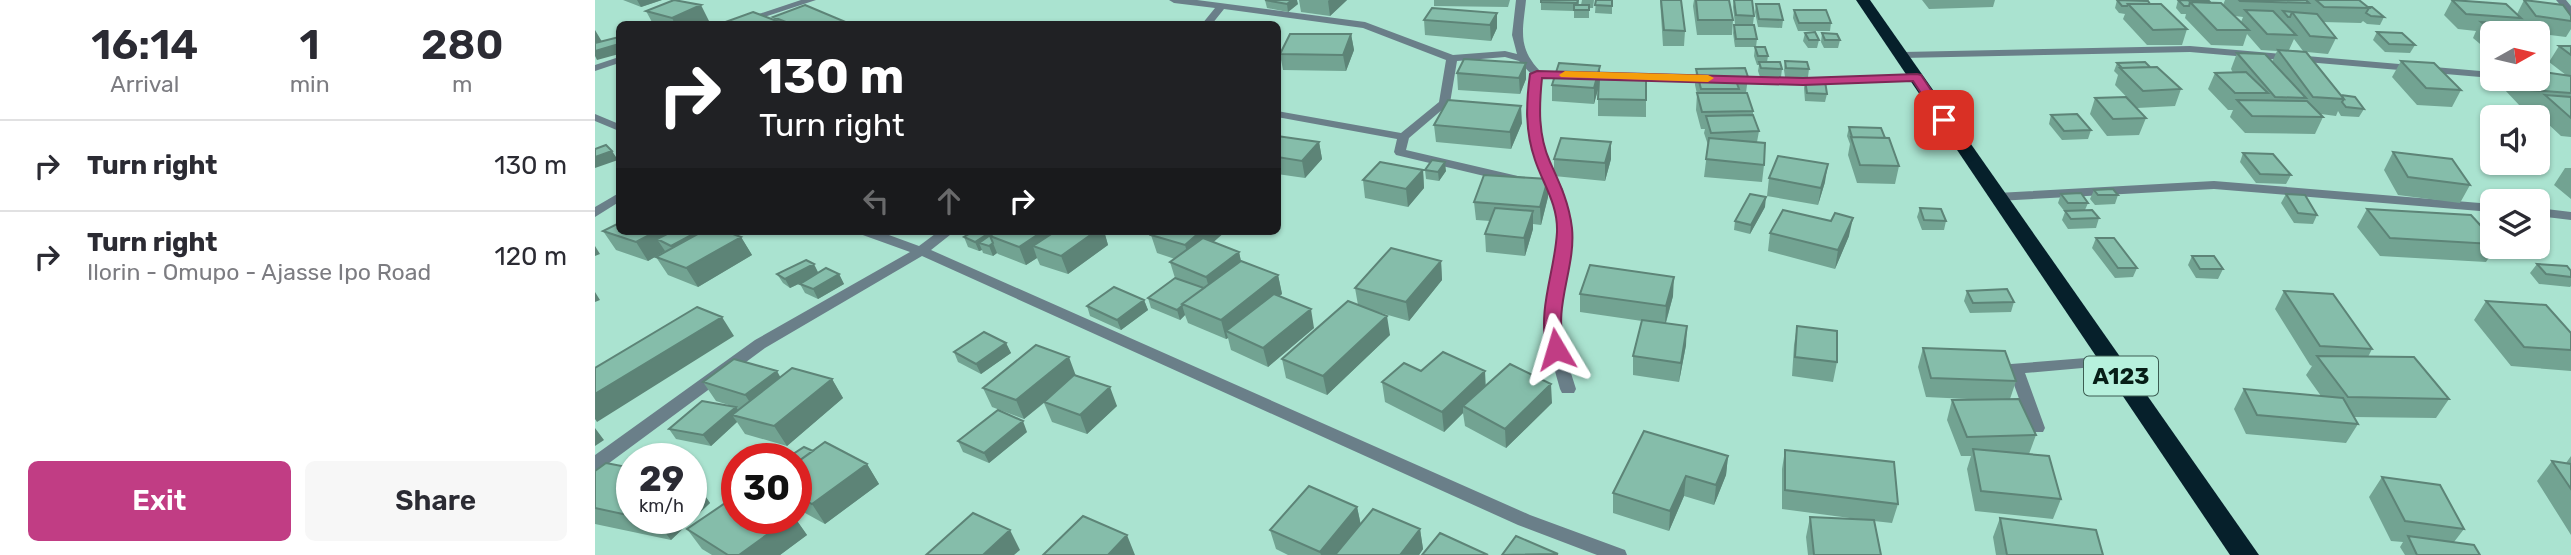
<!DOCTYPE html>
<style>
:root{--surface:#fff;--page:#f7f7f7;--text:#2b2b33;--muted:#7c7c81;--line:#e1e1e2;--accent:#c13d84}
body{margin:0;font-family:Rubik,sans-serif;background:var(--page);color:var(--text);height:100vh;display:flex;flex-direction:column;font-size:26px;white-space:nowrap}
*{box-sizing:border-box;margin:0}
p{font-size:23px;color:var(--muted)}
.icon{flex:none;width:38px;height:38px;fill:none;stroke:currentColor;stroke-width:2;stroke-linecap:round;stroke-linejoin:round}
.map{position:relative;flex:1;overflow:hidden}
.drawer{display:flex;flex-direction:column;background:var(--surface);width:595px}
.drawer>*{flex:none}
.banner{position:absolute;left:21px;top:21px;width:665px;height:214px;border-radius:10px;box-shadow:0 2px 5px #0004;background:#202124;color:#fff;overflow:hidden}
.needle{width:46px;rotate:82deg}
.tools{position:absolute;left:1885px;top:21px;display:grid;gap:14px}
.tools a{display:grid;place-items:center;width:70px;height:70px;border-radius:10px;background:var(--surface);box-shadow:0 2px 5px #0004;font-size:35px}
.speed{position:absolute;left:21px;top:443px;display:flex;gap:14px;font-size:35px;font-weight:700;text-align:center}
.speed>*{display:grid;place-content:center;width:91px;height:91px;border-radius:50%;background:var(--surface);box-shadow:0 2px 5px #0004;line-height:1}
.speed small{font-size:18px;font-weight:400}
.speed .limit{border:10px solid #d22;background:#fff;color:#111}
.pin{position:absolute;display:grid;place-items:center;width:60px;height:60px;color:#fff;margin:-30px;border-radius:14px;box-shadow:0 4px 10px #0006}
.me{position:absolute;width:77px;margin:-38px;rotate:353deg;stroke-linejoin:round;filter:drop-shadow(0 0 5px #0008)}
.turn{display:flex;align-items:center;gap:24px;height:147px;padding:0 28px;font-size:32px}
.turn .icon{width:91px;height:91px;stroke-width:2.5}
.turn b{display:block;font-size:49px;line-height:60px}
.lanes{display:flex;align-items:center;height:66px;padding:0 28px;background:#0003;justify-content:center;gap:35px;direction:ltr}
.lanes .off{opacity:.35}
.eta{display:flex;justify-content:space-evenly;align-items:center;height:119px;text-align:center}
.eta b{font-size:42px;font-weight:600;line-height:49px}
.button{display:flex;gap:14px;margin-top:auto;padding:14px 28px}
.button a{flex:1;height:80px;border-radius:10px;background:var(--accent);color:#fff;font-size:28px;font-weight:600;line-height:80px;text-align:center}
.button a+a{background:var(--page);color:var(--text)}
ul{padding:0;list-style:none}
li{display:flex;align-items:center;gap:21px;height:91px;padding:0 28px;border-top:2px solid var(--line)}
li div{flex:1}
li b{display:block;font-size:26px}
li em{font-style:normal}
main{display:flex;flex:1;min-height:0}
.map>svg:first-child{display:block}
</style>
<main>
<section class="drawer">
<div class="eta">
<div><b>16:14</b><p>Arrival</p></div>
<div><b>1</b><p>min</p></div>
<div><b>280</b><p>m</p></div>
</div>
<ul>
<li><svg class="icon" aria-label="right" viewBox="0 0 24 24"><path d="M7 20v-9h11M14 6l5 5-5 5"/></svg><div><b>Turn right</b></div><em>130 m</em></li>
<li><svg class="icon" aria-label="right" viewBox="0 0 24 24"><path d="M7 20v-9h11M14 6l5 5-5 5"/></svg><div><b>Turn right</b><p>Ilorin - Omupo - Ajasse Ipo Road</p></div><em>120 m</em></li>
</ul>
<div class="button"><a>Exit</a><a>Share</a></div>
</section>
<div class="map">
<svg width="1976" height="555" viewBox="0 0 1976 555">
<rect width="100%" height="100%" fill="#aae3d0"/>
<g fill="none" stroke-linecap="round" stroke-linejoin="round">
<path fill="#6a7f89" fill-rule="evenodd" d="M206 0H221L148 24H134Z
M574 0H602L770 22 858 55 910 51 922 54 917 35 921 0H931C928 30 922 47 945 71L1208 78 1322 74 1327 77 1322 80 1208 84 947 77 943 114 953 161 968 189 977 230 962 329 981 389 979 393H967L965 389 948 329 963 230 956 189 941 161 931 114 937 75 924 61 910 57 862 61 855 103 814 138 811 150 927 177 929 180 923 184 801 155 799 152 802 139 682 117V111L806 133 844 102 851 60 768 28 629 9 617 24H607L620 8 579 3Z
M1961 0H1971L1976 6V15L1973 14Z
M1595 46 1897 72V78L1595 52 1308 58 1303 55 1308 52Z
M24 57V63L0 71V65Z
M0 114 24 124V131L0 121Z
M1619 181 1897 204V212L1619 189 1402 201 1396 197 1402 193Z
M24 193V202L0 217V207Z
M1942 208 1976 212V220L1942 216Z
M263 231H283L324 246 344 231H360L336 250 935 515 1030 550 1032 555H1002L923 525 327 256 170 348 6 469 0 470V455L160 340 315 252 265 234Z
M1516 356 1521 357 1524 361 1521 365 1430 373 1450 428 1448 432H1436L1413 368 1416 364Z"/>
<path fill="#06202b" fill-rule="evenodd" d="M1261 0H1275L1664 555H1635Z"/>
</g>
<path fill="#72a392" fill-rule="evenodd" d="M28 0H67L46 7Z
M670 0 703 4 693 12 672 8Z
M704 0H752L735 16 706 12Z
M839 0H915L913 7 839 6Z
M946 0H984V5H986L987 0H999L998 8H994V18H979V11L946 10Z
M1001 0H1017V14L1000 13Z
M1065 0H1086L1090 31 1089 46H1068Z
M1099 0H1134L1138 20 1137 35H1102L1098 6Z
M1139 0 1159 16 1158 24H1140L1138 7Z
M1327 0H1400L1398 7 1334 9Z
M1522 0 1555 4 1592 29 1587 45H1552L1528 19 1530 14 1524 13 1520 8Z
M1583 0 1628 5 1630 0H1764L1772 7 1789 17 1785 25 1772 24 1768 21 1766 23 1728 22 1741 38 1733 54 1712 52 1746 95 1769 109 1764 117 1746 116 1743 111 1741 116 1726 114 1728 117 1720 134 1650 133 1635 117 1638 110H1633L1613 89 1620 73H1638L1636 69 1642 53 1677 62 1682 51 1666 50 1652 34 1648 46 1616 45 1590 18 1591 14H1586L1581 8ZM1640 16 1648 17 1646 22ZM1699 39 1708 51 1694 50Z
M1857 0 1922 14 1929 0 1976 16V29L1971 37 1938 33H1897V54L1878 38 1881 31 1863 29 1849 15Z
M1161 4 1188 20 1187 28 1163 27 1160 12Z
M1199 10 1236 23 1235 31H1203L1198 18Z
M51 11 114 21 105 24H58Z
M902 13V28L896 41 830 35 829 20Z
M178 17 254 24H125L180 21Z
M1139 25 1162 39 1161 47 1173 56 1172 62 1187 69 1186 77H1165L1163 71 1164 65H1162L1159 56 1160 47H1140L1138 33Z
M1782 32 1820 45 1815 53 1790 52 1778 40Z
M1210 33 1224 40 1222 48H1213L1208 41Z
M1227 33 1245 40 1243 48H1229L1226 42Z
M756 34 759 50 751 71 688 70 685 54Z
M1942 36 1948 40 1942 50Z
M1964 46H1976V137L1966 136 1940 112 1943 108 1925 106 1909 89 1915 79H1942L1971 75 1954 62Z
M869 59 931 79 925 94 863 90 862 73Z
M1190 61 1214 69 1213 77H1190L1189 70Z
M1806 61 1866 90 1857 107 1822 105 1797 77Z
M1522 63 1555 67 1586 89 1580 106 1542 108 1520 85 1523 75 1519 71Z
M1101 69 1153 77 1151 93 1158 111V115L1164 131 1162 142 1169 165 1167 182 1109 177 1113 145 1109 133 1110 129H1106L1101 110 1102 94 1100 85Z
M1005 79 1051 100V117L1003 116V89L999 104 957 101V85Z
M1210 80 1232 94 1230 102 1210 101 1209 88Z
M1500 98 1551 118 1544 135 1512 136 1495 114Z
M1456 115 1496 130 1493 139 1467 140 1454 124Z
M927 123 916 149 841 142 839 125Z
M1254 127 1290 138 1304 166 1300 184 1262 183 1253 155 1255 144 1252 136Z
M682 136 724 142 727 159 710 178 682 174Z
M1016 142V159L1010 181 959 176V159Z
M1798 152 1875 185 1865 203 1803 195 1789 170Z
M1648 153 1696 175 1691 184 1661 183 1645 162Z
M1970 168H1976V199L1959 185Z
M828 170 829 188 813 207 770 198 768 180Z
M830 170 851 171 844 181 831 179Z
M1174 178 1230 182 1223 205 1172 196Z
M1499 190 1523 195 1520 204 1500 205 1495 199Z
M1466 194 1493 203 1490 210 1504 218 1501 228 1473 229 1467 220 1470 212 1463 203Z
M1691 194 1722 215 1718 224 1699 223 1686 203Z
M953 197 946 225 938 224V229L930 256 891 252 890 234 895 221 881 220 879 202Z
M1170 207 1155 234 1139 230 1140 221Z
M1325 208 1351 221 1349 230H1327L1322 217Z
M1772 209 1897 238V247H1901L1891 262 1785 256 1762 227Z
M1236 221 1254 236 1240 269 1173 251 1175 233Z
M8 231H150L141 235 146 237 157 255 103 287 73 275 61 257 70 251 53 261 21 250Z
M379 231H509L513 245 473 274 445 265 442 258 431 265 403 254 402 253 398 256 388 253 387 250 384 251 373 247 369 237Z
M556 235 618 242 644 252 646 261 683 275 687 294 684 296 719 328 673 367 636 350 633 338 631 339 593 323 590 315 585 320 556 308 553 298 580 278 575 262 580 259 562 253Z
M1501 238 1542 268 1538 277 1520 278 1497 248Z
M1597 256 1628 269 1623 279 1601 278 1593 265Z
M846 261 847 280 814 321 779 311 795 335 732 395 691 378 687 359 763 305 760 288Z
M1942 264 1976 271V286L1975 287 1944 284 1935 273Z
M224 273 244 274 249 284 223 299 210 293 205 284 210 281 195 288 188 283 182 274Z
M1372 291 1419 302 1416 312 1375 313 1369 301Z
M1689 291 1777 349 1773 357 1854 399 1841 418 1759 417 1763 424 1751 443 1651 434 1639 409 1649 389 1726 396 1711 375 1717 366 1715 365 1680 309Z
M985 294 1078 296 1071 323 1091 345 1084 382 1038 375V356L1047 321 985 312Z
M549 300 553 310 526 330 495 316 492 306Z
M1891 301 1976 333V371L1916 366 1879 320Z
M1202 326 1242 362 1238 382 1197 376 1199 345Z
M411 343 416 353 386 374 363 362 359 352Z
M1328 348 1421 381 1415 399 1441 435 1434 454 1466 499 1458 519 1380 511 1372 469 1376 456H1366L1352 420 1357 400H1394L1331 397 1323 367Z
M826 371 891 386 957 403 911 448 870 426 868 413 849 432 790 402 787 382Z
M481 375 522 406 492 434 457 422 449 403 429 419 397 407 388 388Z
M185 377 237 379 248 398 192 446 150 434 142 422 116 446 81 439 74 429 140 407 121 401 108 382Z
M432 432 394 463 368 452 363 441Z
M1190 450 1303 504 1297 523 1279 521 1286 555H1213L1211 537 1215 517 1270 520 1187 509V469Z
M218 451 272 464 284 484 230 524 201 508V458Z
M1133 456 1131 475 1119 505 1089 496 1074 531 1018 513V493Z
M1976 456V535L1942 481 1957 461 1971 463Z
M37 468V518H96L101 483 115 503 76 540 0 524V471Z
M1787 477 1869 529 1859 542 1885 555H1810L1805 547 1808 542 1796 541 1774 497Z
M762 507 766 525 825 529 828 549 824 555H693L681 549 675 530Z
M142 518H200L212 535 185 555H117L107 549 92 529Z
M1405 518 1508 555H1401L1398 537Z"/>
<path fill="#5d8477" d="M42 0H67L46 7Z
M697 0H702L703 4 693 12 692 4Z
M734 0H752L735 16 733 1Z
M106 5 114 21 105 24H80L77 18Z
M902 13V28L896 41 895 25Z
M0 30 9 45 0 48Z
M756 34 759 50 751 71 748 55Z
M24 44V54L2 60 0 56V51Z
M931 63V79L925 94 924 78Z
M1005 66V82L999 104V88Z
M926 106 927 123 916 149 915 132Z
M724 142 727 159 710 178 707 161Z
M1016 142V159L1010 181V163Z
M17 151 23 160 0 168V157Z
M850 162 851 171 844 181 843 172Z
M1233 164 1230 182 1223 205 1226 188Z
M828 170 829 188 813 207 811 189Z
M953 179V197L946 225 945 207Z
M1171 197 1170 207 1155 234 1156 225Z
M938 211V229L930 256 929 238Z
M1258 218 1254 236 1240 269 1243 250Z
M62 231H150L88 264 76 246 62 239 70 251 53 261 41 242Z
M397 231H403L384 243 387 250 384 251 380 242Z
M448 231H482L438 246 442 258 431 265 424 247Z
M501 231H509L513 245 473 274 466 256Z
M606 231H631L595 263 590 245Z
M146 237 157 255 103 287 91 268Z
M398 243 402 253 398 256 394 246Z
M0 246 5 254 0 256Z
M644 252 648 271 616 295 611 277Z
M846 261 847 280 814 321 811 302Z
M219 264 224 274 195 288 190 279Z
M244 274 249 284 223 299 218 289Z
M683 275 687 294 638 334 631 331 633 338 631 339 626 320Z
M1079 277 1078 296 1070 325 1071 306Z
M0 292 5 300 0 302Z
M549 300 553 310 526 330 522 320Z
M587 305 590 315 585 320 582 310Z
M716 309 719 328 673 367 668 348Z
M792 316 795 335 732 395 728 376Z
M127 317 139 336 2 422 0 419V394Z
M1092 326 1091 345 1084 382 1086 363Z
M411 343 416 353 386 374 381 364Z
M474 357 481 376 429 419 421 400Z
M182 371 193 391 163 414 150 395Z
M890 371 891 391 868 406V413L849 432 847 412Z
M237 379 248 398 192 446 179 426Z
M956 384 957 403 911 448 910 429Z
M515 387 522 406 492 434 485 415Z
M141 407 148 418 137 415 142 422 116 446 108 435Z
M428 421 432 432 394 463 389 453Z
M0 428 9 440 0 446Z
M1133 456 1131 475 1119 505 1121 485Z
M272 464 284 484 230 524 217 504Z
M1091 476 1089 496 1074 531 1075 511Z
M101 483 115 503 76 540 61 521 63 518H96V487Z
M762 507 766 526 743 555H726L725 552Z
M195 518H200L212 535 185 555H144Z
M825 529 828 549 824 555H805Z
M415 530 425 550 419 555H388Z
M532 535 540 555H513Z"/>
<path fill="#85bdaa" stroke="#5d8477" stroke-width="2" d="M79 0 106 5 77 18 51 11Z
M670 0H697L692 4Z
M946 0H983L982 3 946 2Z
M1001 0H1017V6L1000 5Z
M1066 0H1086L1090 31 1069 30Z
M1101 0H1134L1138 20H1103Z
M1139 0H1157L1159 16 1141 15Z
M1522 0 1553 1 1555 4H1533L1532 6H1527Z
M1583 0 1614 1 1616 3 1595 2 1594 6H1589Z
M1644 0H1711L1714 3 1645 1Z
M1721 0H1764L1774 8 1729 7Z
M1857 0 1911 4 1926 18 1871 14Z
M1929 0 1968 5 1976 16V21L1941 16Z
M1595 2 1626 3 1654 30H1622Z
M1161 4H1184L1188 20 1164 19Z
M1533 4H1566L1592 29 1558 30Z
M210 5 253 23 249 24H196L178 17Z
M979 5H994V10H979Z
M1772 7H1777L1789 17 1776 16 1771 13 1774 8Z
M837 8 902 13 895 25 829 20Z
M1199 10H1231L1236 23H1204Z
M1650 10 1678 11 1701 35 1672 34Z
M1688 11 1697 12 1695 17H1693Z
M158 12 187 23 184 24H125Z
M1697 12 1722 14 1741 38 1715 36Z
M1886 22 1926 24 1939 33H1900Z
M1139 25H1159L1162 39H1141Z
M1220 32 1224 40H1214L1210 33Z
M1782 32 1807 33 1820 45 1794 44Z
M1227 33 1242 34 1245 40H1230Z
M695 34H756L748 55 685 54Z
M24 37V44L0 51V43Z
M1964 46H1976V55Z
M1160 47H1170L1173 56H1163Z
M1683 50 1711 52 1749 99 1718 97Z
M1642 53 1670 54 1711 98 1680 97Z
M869 59 931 63 924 78 862 73Z
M1190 61 1212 62 1214 69 1191 68Z
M1806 61 1839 63 1866 90 1831 88Z
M1164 62H1185L1187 69 1166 68Z
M1550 62 1555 67 1527 68 1522 63Z
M964 63 1005 66 999 88 957 85Z
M1562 67 1586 89 1548 91 1525 68Z
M1150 68 1153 77 1140 78 1144 89H1106L1101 69Z
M1942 71 1976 76V93L1935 90 1924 79H1942Z
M1651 72 1673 93H1640L1620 73Z
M1004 79 1051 80V100L1003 99Z
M1210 80 1230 81 1232 94 1212 93Z
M1102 93H1152L1158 111 1107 112Z
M1746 95 1760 97 1769 109 1751 107 1747 102 1749 99Z
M1950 95 1976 97V118Z
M1531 97 1551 118 1518 119 1500 98Z
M853 100 926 106 915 132 839 125Z
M1642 100 1712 101 1728 117 1657 116Z
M1482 114 1496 130 1469 131 1456 115Z
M1158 115 1164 131 1116 133 1111 116Z
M1254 127 1286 128 1290 138 1257 137Z
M682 136 724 142 707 161 682 157Z
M1256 137 1294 138 1304 166 1265 165Z
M966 138 1016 142 1010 163 959 159Z
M1114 138 1170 143 1169 165 1111 159Z
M11 145 17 151 0 157V149Z
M1798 152 1857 159 1875 185 1813 177Z
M1648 153 1678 154 1696 175 1665 174Z
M1183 156 1233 164 1226 188 1174 178Z
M837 160 850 162 843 172 830 170Z
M785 162 828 170 811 189 768 180Z
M889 175 953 179 945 207 879 202Z
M1518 189 1523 195H1503L1499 190Z
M1486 193 1493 203H1473L1466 194Z
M1155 194 1171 197 1156 225 1140 221Z
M1691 194 1710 195 1722 215 1703 213Z
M900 208 938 211 929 238 890 234Z
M1325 208 1346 209 1351 221 1329 220Z
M1772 209 1876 215 1897 238V244L1795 238Z
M1188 210 1236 221 1240 213 1258 218 1243 250 1175 233Z
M1497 210 1504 218 1476 219 1470 211Z
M24 223V231H62L41 242 8 231Z
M78 231H104L76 246 62 239Z
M108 231H130L146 237 91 268 61 257Z
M379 231H397L380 242 369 237Z
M401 231H403L395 236 398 243 394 246 384 243Z
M403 231H448L424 247 395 236Z
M461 231H501L466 256 438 246Z
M561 231H606L590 245 556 235Z
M608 238 644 252 611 277 575 262Z
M1501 238H1519L1542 268H1523Z
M796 248 846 261 811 302 760 288Z
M1597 256H1619L1628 269H1605Z
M211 260 219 264 190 279 182 274Z
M646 261 683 275 626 320 587 304Z
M1942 264 1972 266 1976 271V277L1951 274Z
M995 265 1079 277 1071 306 985 294Z
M231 268 244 274 218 289 205 284Z
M580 278 609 288 587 304 588 305 582 310 553 298Z
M519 287 549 300 522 320 492 306Z
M1412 289 1419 302 1378 303 1372 291Z
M1689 291 1738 294 1777 349 1725 346Z
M679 294 716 309 668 348 631 331Z
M753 301 792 316 728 376 687 359Z
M1891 301 1951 305 1976 333V350L1929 347Z
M102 307 127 317 0 394V368Z
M1047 320 1092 326 1086 363 1038 356Z
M1202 326 1242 331V362L1200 357Z
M389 332 411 343 381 364 359 352Z
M441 345 474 357 421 400 388 388Z
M1328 348 1410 351 1421 381 1336 378Z
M848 352 890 371 847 412 787 382 809 363 826 371Z
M1722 356 1819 357 1854 399 1753 397Z
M139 359 182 371 150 395 108 382Z
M915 364 956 384 910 429 868 406Z
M197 368 237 379 179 426 137 415Z
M479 375 515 387 485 415 449 402Z
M1649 389 1748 398 1763 424 1662 415Z
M1424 399 1441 435 1372 437 1357 400Z
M107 401 141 407 108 435 74 429Z
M403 410 428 421 389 453 363 441Z
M1049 431 1133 456 1121 485 1091 476 1075 511 1018 493Z
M230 442 272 464 217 504 201 495V463Z
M209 447 218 451 201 463V458H192Z
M1378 449 1454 456 1466 499 1386 491Z
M1190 450 1299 462 1303 504 1190 490Z
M1957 461 1976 464V489Z
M11 463 37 468V516L0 508V471Z
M1787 477 1845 485 1869 529 1810 521Z
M714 486 762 507 725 552 675 530Z
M142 495V518H195L144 555H133L92 529Z
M778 509 825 529 805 555H740Z
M378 513 415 530 388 555H331Z
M488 516 532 535 513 555H448Z
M1215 517 1279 520 1286 555H1219Z
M48 518H63L61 521Z
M1405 518 1501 530 1508 555H1412Z
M845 533 893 555H827Z
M921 536 963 554 907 555Z
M1813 536 1879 545 1885 555H1822Z"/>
<path fill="#c13d84" stroke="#7d2856" stroke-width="2" d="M942 71 1208 78 1322 74 1326 75 1356 120 1345 122 1318 81 1208 85 947 78C944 107 943 135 955 162 965 184 974 203 977 228 981 269 957 307 970 349L961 355 952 349C942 310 960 271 962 232 963 204 948 184 940 160 930 131 931 104 935 74Z"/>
<path fill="#f59e0b" d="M970 71 1113 75 1119 78 1113 82 966 77 964 75Z"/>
<g text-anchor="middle" stroke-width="6" stroke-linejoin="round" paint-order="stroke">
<rect fill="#b7f1dd" stroke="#3c5d52" stroke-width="2" x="1489" y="356.5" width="74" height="39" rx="5"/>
<g font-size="23" font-weight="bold" fill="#071e17">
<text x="1526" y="384">A123</text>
</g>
</g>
</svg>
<div class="tools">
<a><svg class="needle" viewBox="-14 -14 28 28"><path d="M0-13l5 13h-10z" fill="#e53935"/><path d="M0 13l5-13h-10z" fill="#7c7c81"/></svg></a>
<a><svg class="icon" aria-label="sound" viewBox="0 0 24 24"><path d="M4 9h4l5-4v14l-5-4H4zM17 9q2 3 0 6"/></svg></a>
<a><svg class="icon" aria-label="layers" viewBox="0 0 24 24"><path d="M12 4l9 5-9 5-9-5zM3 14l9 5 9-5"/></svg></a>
</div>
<div class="speed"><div>29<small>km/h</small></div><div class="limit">30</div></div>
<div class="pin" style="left:1349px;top:120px;background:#d93025"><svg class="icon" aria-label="arrive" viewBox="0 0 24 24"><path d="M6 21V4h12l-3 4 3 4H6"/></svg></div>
<svg class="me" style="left:961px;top:349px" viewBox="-20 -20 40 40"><path d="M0-17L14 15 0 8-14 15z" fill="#c13d84" stroke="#fff" stroke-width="4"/></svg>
<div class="banner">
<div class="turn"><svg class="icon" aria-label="right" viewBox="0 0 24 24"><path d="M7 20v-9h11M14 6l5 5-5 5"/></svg><div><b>130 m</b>Turn right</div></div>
<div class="lanes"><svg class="icon off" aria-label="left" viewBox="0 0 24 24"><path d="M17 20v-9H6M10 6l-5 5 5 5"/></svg><svg class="icon off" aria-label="ahead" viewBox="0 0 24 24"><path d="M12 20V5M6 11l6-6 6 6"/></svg><svg class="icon" aria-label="right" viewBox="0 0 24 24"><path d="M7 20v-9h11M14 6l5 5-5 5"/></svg></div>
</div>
</div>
</main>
